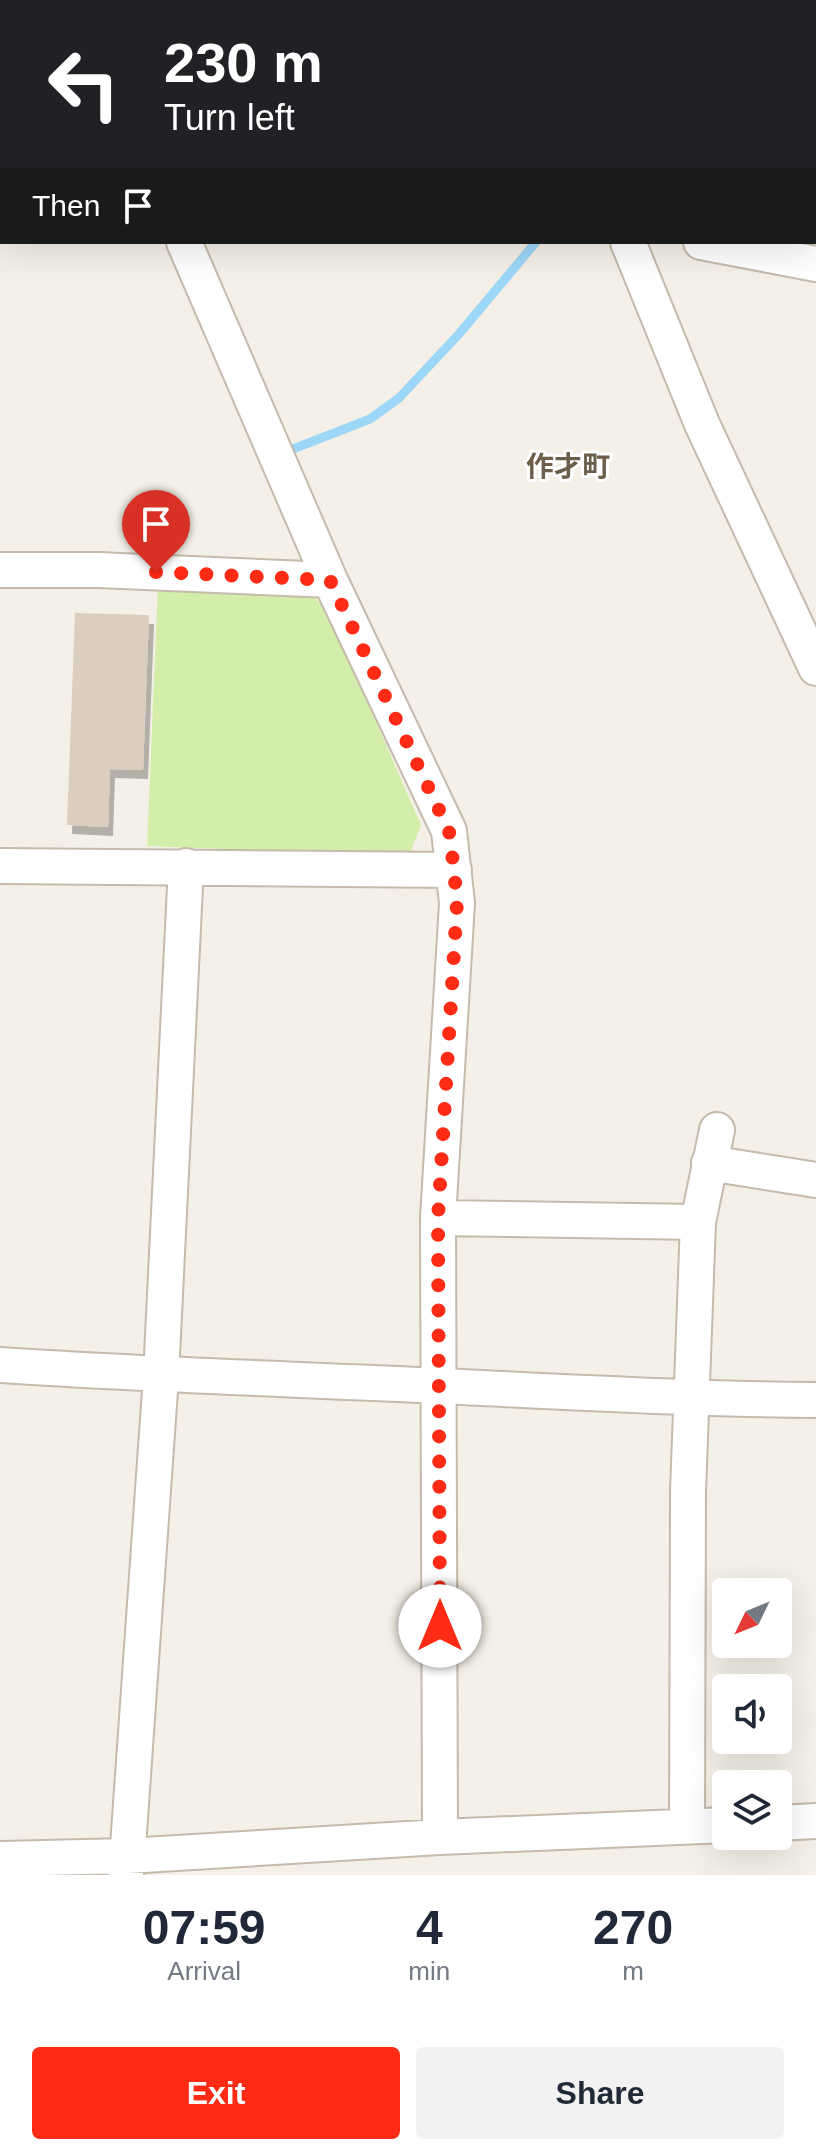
<!DOCTYPE html>
<meta charset="utf-8">
<style>
:root{--surface:#fff;--page:#f2f2f3;--text:#1f2937;--muted:#747a83;--accent:#ff2b14}
body{margin:0;font-family:Helvetica,"Noto Sans JP",sans-serif;background:var(--page);color:var(--text);height:100vh;display:flex;flex-direction:column;font-size:30px;white-space:nowrap}
*{box-sizing:border-box;margin:0}
p{font-size:26px;color:var(--muted)}
.icon{flex:none;width:44px;height:44px;fill:none;stroke:currentColor;stroke-width:2;stroke-linecap:round;stroke-linejoin:round}
.map{position:relative;height:1875px;overflow:hidden}
.details{display:flex;flex-direction:column;background:var(--surface);flex:1}
.details>*{flex:none}
.top-card{position:absolute;left:0px;top:0px;width:816px;height:244px;box-shadow:0 8px 32px #0002;background:#202124;color:#fff;overflow:hidden}
.needle{width:52px;rotate:227deg}
.tools{position:absolute;left:712px;top:1578px;display:grid;gap:16px}
.tools a{display:grid;place-items:center;width:80px;height:80px;border-radius:8px;background:var(--surface);box-shadow:0 8px 32px #0002;font-size:40px}
.pin{position:absolute;display:grid;place-items:center;width:68px;height:68px;color:#fff;margin:-82px -34px;border-radius:50% 50% 50% 0;rotate:-45deg;box-shadow:0 0 8px #0007}
.pin .icon{rotate:45deg}
.me{position:absolute;width:88px;margin:-44px;rotate:0deg;stroke-linejoin:round;filter:drop-shadow(0 0 6px #0008)}
.turn{display:flex;align-items:center;gap:28px;height:168px;padding:0 32px;font-size:36px}
.turn .icon{width:104px;height:104px;stroke-width:2.5}
.turn b{display:block;font-size:56px;line-height:68px}
.then{display:flex;align-items:center;height:76px;padding:0 32px;background:#0003;gap:16px;font-size:30px}
.eta{display:flex;justify-content:space-evenly;align-items:center;height:136px;text-align:center}
.eta b{font-size:48px;font-weight:700;line-height:56px}
.action{display:flex;gap:16px;margin-top:auto;padding:16px 32px}
.action a{flex:1;height:92px;border-radius:8px;background:var(--accent);color:#fff;font-size:32px;font-weight:700;line-height:92px;text-align:center}
.action a+a{background:var(--page);color:var(--text)}
.map>svg:first-child{display:block}
</style>
<div class="map">
<svg width="816" height="1875" viewBox="0 0 816 1875">
<defs>
<filter id="shadow"><feDropShadow dx="5" dy="9" stdDeviation="0" flood-color="#0004"/></filter>
</defs>
<rect width="100%" height="100%" fill="#f5f0e7"/>
<path fill="#d3eeab" d="M158 585 306 592 326 607 421 825 409 856 147 846Z"/>
<g fill="none" stroke-linecap="round" stroke-linejoin="round">
<path stroke="#9dd7f8" stroke-width="9" d="M69 0 70 2
M293 449 370 419 399 398 459 334 536 242"/>
</g>
<path fill="#dbcebe" filter="url(#shadow)" d="M75 613 149 615 143 770 110 769 108 827 67 825Z"/>
<g fill="none" stroke-linecap="round" stroke-linejoin="round">
<g stroke="#c5baab" stroke-width="38">
<path id="street" d="M532 0 533 2
M776 0 777 2
M0 61H2
M0 130H2
M814 184H816
M184 242 330 580 449 831 457 903 438 1218 440 1837
M628 242 702 424 816 668
M701 242 816 264
M0 570H98L330 580
M0 866 454 870
M709 1163 816 1180
M438 1218 698 1222
M0 1365C147 1375 294 1379 441 1386 566 1392 691 1399 816 1400
M778 1823 816 1821
M687 1826 688 1492 698 1222 717 1130
M0 1859 127 1856 440 1837 726 1825
M126 1875 161 1376 186 866"/>
</g>
<use href="#street" stroke="#fff" stroke-width="34"/>
<g stroke="#979797" stroke-width="9">
<path id="rail" d="M0 86H2
M0 105 2 106
M814 207H816
M814 223 816 224"/>
</g>
<use href="#rail" stroke="#fff" stroke-width="6" stroke-dasharray="18" stroke-linecap="butt"/>
</g>
<g fill="none" stroke-linecap="round" stroke-linejoin="round">
<path stroke="#ff2b14" stroke-width="14" stroke-dasharray="0 25.2" d="M156 572 330 580 449 831 454 870 457 903 438 1218 440 1626"/>
</g>
<g text-anchor="middle" stroke-width="6" stroke-linejoin="round" paint-order="stroke">
<g font-size="28" font-weight="bold" fill="#6d5d4b" stroke="#fff">
<text x="568" y="476">作才町</text>
</g>
</g>
</svg>
<div class="tools">
<a><svg class="needle" viewBox="-14 -14 28 28"><path d="M0-13l5 13h-10z" fill="#e53935"/><path d="M0 13l5-13h-10z" fill="#747a83"/></svg></a>
<a><svg class="icon" aria-label="sound" viewBox="0 0 24 24"><path d="M4 9h4l5-4v14l-5-4H4zM17 9q2 3 0 6"/></svg></a>
<a><svg class="icon" aria-label="layers" viewBox="0 0 24 24"><path d="M12 4l9 5-9 5-9-5zM3 14l9 5 9-5"/></svg></a>
</div>
<div class="pin" style="left:156px;top:572px;background:#d93025"><svg class="icon" aria-label="arrive" viewBox="0 0 24 24"><path d="M6 21V4h12l-3 4 3 4H6"/></svg></div>
<svg class="me" style="left:440px;top:1626px" viewBox="-20 -20 40 40"><circle r="19" fill="#fff"/><path d="M0-13L10 11 0 6-10 11z" fill="#ff2b14"/></svg>
<div class="top-card">
<div class="turn"><svg class="icon" aria-label="left" viewBox="0 0 24 24"><path d="M17 20v-9H6M10 6l-5 5 5 5"/></svg><div><b>230 m</b>Turn left</div></div>
<div class="then">Then<svg class="icon" aria-label="arrive" viewBox="0 0 24 24"><path d="M6 21V4h12l-3 4 3 4H6"/></svg></div>
</div>
</div>
<section class="details">
<div class="eta">
<div><b>07:59</b><p>Arrival</p></div>
<div><b>4</b><p>min</p></div>
<div><b>270</b><p>m</p></div>
</div>
<div class="action"><a>Exit</a><a>Share</a></div>
</section>
